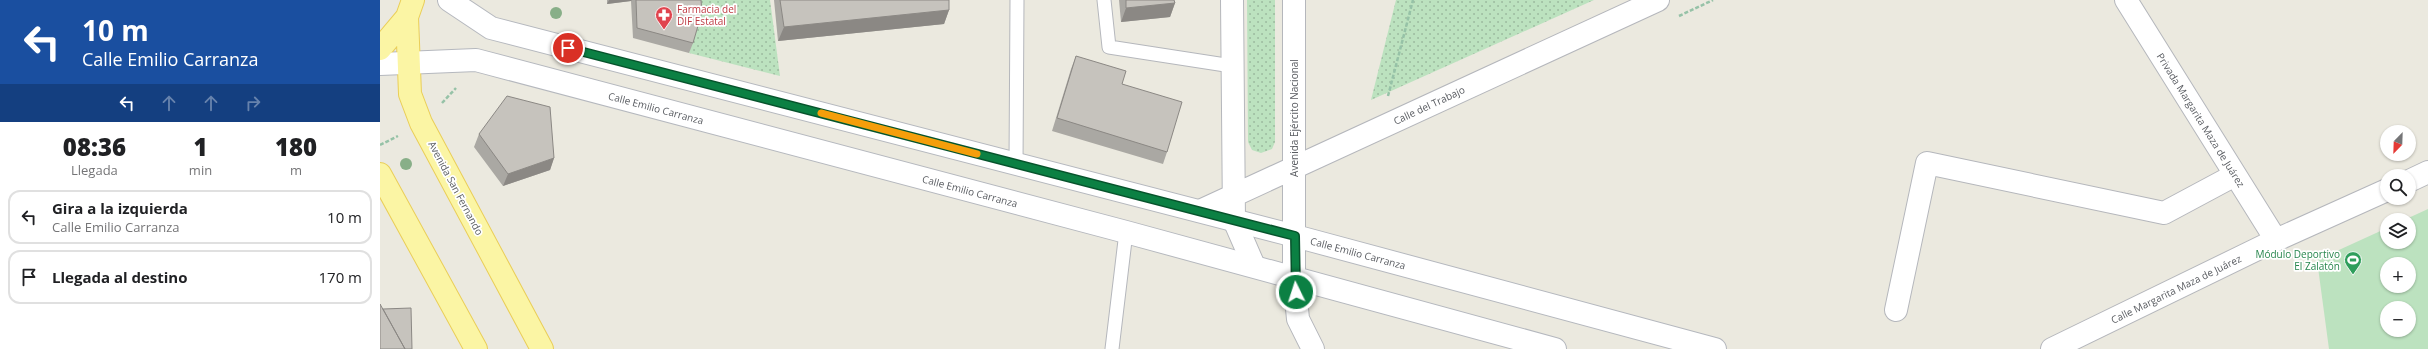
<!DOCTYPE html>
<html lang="es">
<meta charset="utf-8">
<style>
:root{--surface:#fff;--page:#f6f6f6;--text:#202124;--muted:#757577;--line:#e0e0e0}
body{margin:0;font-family:"Open Sans",sans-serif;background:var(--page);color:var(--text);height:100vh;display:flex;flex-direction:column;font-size:15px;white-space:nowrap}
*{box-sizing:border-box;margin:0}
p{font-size:13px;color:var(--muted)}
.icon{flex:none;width:22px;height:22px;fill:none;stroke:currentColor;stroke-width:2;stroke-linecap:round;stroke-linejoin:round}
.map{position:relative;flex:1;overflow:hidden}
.side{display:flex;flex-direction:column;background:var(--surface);width:380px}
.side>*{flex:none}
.hud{background:#1a4fa0;color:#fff;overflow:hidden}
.needle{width:26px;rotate:203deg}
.tools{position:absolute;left:2000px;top:125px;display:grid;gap:8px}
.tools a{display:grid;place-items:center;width:36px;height:36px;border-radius:50%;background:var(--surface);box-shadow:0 1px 3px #0004;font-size:20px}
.pin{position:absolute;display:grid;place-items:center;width:34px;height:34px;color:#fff;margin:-17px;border:2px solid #fff;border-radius:50%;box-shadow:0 1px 4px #0007}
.me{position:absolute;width:44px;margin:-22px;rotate:356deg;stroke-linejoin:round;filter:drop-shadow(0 0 3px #0008)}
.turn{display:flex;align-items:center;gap:14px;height:84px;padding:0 16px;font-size:18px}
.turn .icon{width:52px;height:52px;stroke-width:2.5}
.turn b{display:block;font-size:28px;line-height:34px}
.lanes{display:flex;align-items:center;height:38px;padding:0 16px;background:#0003;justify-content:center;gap:20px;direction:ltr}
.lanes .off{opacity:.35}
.eta{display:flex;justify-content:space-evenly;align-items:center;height:68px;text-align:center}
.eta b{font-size:24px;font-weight:800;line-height:28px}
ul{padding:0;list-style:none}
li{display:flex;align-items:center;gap:12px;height:54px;margin:0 8px 6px;padding:0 8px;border:2px solid var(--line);border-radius:12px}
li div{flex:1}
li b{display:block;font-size:15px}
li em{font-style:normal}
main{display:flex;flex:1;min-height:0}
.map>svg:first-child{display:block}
</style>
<main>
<section class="side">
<div class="hud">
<div class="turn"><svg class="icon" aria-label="left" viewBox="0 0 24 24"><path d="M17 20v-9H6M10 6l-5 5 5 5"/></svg><div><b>10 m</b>Calle Emilio Carranza</div></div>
<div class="lanes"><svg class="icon" aria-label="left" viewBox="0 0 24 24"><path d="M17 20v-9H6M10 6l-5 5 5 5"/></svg><svg class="icon off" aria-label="ahead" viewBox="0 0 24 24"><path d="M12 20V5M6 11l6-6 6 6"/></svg><svg class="icon off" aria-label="ahead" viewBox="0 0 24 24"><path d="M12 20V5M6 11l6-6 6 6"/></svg><svg class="icon off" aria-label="right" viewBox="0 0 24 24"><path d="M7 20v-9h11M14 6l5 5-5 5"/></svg></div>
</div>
<div class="eta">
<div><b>08:36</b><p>Llegada</p></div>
<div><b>1</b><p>min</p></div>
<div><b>180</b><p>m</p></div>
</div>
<ul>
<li><svg class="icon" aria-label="left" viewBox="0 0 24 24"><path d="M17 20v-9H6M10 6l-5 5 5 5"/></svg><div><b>Gira a la izquierda</b><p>Calle Emilio Carranza</p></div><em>10 m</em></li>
<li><svg class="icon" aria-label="arrive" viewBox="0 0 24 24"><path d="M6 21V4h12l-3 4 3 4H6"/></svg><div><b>Llegada al destino</b></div><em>170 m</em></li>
</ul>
</section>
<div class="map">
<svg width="2048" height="349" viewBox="0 0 2048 349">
<defs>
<pattern id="green-dots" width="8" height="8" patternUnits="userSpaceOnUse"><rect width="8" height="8" fill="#bce2bf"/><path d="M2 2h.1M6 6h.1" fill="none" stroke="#9cba9f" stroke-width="1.8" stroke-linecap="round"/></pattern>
</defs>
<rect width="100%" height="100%" fill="#ebe9df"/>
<path fill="url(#green-dots)" d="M317 0H390L400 76 309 53 318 22Z
M867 0H895V142L892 149 881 153 872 150 868 142Z
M1016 0H1214L991 100Z"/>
<path fill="#bce2bf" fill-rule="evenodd" d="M2048 209V349H1949L1937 260 2007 228V242H2029V220H2024ZM2007 264H2029V286H2007ZM2007 308H2029V330H2007Z"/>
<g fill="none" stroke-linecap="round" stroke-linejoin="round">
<g stroke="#b5b7bc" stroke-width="15">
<path id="lane" d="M724 0 729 47 852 66
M636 164 637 0
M732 349 746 232"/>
</g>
<g stroke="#b5b7bc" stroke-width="24">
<path id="street" d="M852 0 854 220 874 266
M914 0V277L918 319 933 349
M1746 0 1896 240
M2029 181 2048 172
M820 211 1278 0
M1516 310 1547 163 1784 213 1855 175
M1672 349 1896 240 2007 190"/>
</g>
<g stroke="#b5b8be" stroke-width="24">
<path id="secondary" d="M69 0 111 28 915 236 1335 349
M0 64 96 60 746 232 1175 349"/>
</g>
<g stroke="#eace58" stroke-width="24">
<path id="primary" d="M27 17 30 94 41 123 162 349
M0 49 27 17 33 0
M0 174 96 349"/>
</g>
<path stroke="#96c2a7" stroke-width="2.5" stroke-dasharray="4 2" stroke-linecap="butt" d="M1299 16 1333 0
M1008 96 1033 0
M62 103 76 88
M0 145 18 136"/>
<use href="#lane" stroke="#fff" stroke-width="13"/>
<use href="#street" stroke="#fff" stroke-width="22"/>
<use href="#secondary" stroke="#fff" stroke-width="22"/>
<use href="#primary" stroke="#fbf5a4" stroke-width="22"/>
</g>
<g fill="#88af88">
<circle cx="176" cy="13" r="6"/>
<circle cx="26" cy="164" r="6"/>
</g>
<path fill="#aaa8a3" d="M227 0H321L313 43 309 53 253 38 251 1 227 4Z
M394 0H569V10L564 24 398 41Z
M739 0H794L795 3 790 17 741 22Z
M696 56 742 84 787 152 783 164 672 131 691 69Z
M99 134 174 158 170 170 123 186 94 147Z"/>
<path fill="#8b8884" d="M229 0H252L251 1 227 4Z
M795 3 790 17 741 22 746 8Z
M569 10 564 24 398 41 404 27Z
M174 158 170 170 123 186 128 174Z"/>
<path fill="#c6c3bd" stroke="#8b8884" d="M256 0H321L322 12 313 43 257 28Z
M400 0H569V10L404 27Z
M746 0H794L795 3 746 8Z
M696 56 746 71 742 84 802 102 787 152 677 118Z
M127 96 170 107 174 158 128 174 99 134Z
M0 304 25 349H0Z
M31 308 32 349H25L3 309Z"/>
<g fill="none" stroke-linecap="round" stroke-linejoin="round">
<g stroke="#07532c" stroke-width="10">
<path id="route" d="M188 48 915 236 916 292"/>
</g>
<use href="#route" stroke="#0b8043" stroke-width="7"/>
<path stroke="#f59e0b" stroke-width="7" d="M441 113 597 154"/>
</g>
<defs>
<g id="pharmacy-pin" transform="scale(0.9)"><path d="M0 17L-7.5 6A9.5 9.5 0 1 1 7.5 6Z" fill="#e0444e" stroke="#fff"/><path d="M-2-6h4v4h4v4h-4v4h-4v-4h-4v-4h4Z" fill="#fff"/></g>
<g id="stadium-pin" transform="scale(0.9)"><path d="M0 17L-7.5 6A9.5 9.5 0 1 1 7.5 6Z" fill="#2e9e5b" stroke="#fff"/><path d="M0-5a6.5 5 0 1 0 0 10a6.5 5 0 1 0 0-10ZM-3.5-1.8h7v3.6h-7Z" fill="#fff"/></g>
</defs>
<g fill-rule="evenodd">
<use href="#pharmacy-pin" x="284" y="15"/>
<use href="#stadium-pin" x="1973" y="260"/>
</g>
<g text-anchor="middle" stroke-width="3.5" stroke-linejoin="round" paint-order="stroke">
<g font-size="10" fill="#be3a42" stroke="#fff" text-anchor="start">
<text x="297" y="13">Farmacia del<tspan x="297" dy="12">DIF Estatal</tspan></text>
</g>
<g font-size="10" fill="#585b60" stroke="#fff">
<text transform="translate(1049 105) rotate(-25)" y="4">Calle del Trabajo</text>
<text transform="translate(276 108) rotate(15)" y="4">Calle Emilio Carranza</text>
<text transform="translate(914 118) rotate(-90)" y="4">Avenida Ejército Nacional</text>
<text transform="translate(1821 120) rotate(58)" y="4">Privada Margarita Maza de Juárez</text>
<text transform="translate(76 188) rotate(62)" y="4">Avenida San Fernando</text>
<text transform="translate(590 191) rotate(15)" y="4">Calle Emilio Carranza</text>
<text transform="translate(978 253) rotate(15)" y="4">Calle Emilio Carranza</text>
<text transform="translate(1796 289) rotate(-26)" y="4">Calle Margarita Maza de Juárez</text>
</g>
<g font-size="10" fill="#27864d" stroke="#fff" text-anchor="end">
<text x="1960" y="258">Módulo Deportivo<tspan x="1960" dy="12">El Zalatón</tspan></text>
</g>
</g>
</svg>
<div class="tools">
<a><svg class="needle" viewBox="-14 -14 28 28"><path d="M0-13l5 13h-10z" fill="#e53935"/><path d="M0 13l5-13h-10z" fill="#757577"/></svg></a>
<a><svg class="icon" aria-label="search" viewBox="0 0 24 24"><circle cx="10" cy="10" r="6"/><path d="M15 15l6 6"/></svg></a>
<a><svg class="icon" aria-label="layers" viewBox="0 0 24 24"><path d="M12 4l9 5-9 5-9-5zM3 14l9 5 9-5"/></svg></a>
<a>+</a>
<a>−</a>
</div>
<div class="pin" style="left:188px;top:48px;background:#d93025"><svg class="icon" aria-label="arrive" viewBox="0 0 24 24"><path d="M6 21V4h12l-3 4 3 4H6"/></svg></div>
<svg class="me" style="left:916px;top:292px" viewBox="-20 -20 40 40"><circle r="17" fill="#0b8043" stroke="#fff" stroke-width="3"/><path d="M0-11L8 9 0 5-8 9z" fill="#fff"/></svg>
</div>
</main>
